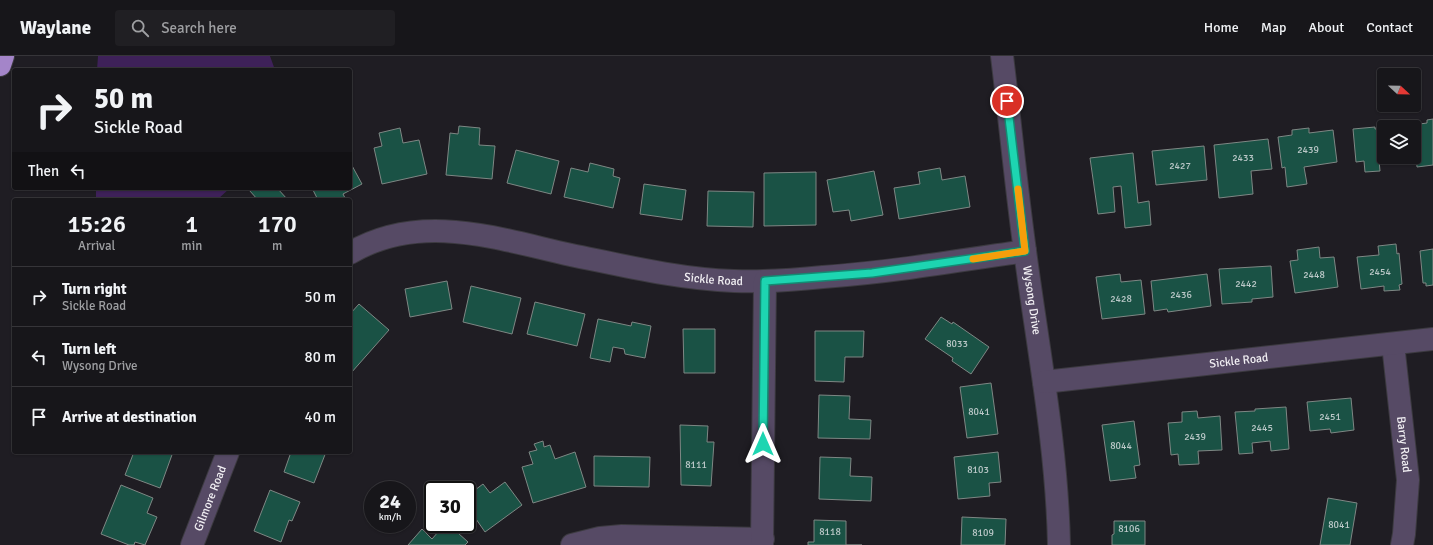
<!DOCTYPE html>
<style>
:root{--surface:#17161a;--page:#201f23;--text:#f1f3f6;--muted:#9e9fa2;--line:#363539}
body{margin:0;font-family:Signika,sans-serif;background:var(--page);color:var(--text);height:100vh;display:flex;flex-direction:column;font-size:15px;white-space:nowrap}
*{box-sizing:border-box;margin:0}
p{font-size:13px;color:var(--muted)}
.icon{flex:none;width:22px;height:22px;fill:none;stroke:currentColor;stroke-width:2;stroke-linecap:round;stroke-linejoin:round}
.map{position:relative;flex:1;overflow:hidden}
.drawer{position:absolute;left:12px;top:142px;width:340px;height:256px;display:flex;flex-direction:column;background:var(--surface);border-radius:4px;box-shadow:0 1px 3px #0004,0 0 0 1px var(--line)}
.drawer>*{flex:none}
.top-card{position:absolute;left:12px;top:12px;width:340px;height:122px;border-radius:4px;box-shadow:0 1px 3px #0004,0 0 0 1px var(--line);background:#17161a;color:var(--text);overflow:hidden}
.needle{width:26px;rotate:112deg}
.buttons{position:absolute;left:1377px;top:12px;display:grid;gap:8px}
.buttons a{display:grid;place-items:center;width:44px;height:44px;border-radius:4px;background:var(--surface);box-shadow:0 1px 3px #0004,0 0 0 1px var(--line);font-size:20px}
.speed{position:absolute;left:364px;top:425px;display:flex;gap:8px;font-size:20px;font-weight:700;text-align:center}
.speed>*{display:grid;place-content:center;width:52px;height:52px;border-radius:50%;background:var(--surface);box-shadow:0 1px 3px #0004,0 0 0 1px var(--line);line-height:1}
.speed small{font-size:10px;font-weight:400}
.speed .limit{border:2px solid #111;border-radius:6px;background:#fff;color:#111}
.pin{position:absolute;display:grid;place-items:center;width:34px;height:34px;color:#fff;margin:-17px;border:2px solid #fff;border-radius:50%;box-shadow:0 1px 4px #0007}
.me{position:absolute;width:44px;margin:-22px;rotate:0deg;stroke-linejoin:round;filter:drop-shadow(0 0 3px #0008)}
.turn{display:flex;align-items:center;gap:14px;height:84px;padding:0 16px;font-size:18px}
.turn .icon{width:52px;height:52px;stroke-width:2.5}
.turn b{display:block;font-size:28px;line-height:34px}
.then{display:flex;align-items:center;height:38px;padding:0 16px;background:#0003;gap:8px;font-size:15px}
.eta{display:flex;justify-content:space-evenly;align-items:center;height:68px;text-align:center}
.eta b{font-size:24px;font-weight:600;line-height:28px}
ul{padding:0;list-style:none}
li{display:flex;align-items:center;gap:12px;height:60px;padding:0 16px;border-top:1px solid var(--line)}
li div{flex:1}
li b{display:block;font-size:15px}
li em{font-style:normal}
header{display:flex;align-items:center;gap:24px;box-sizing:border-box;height:56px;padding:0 20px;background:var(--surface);border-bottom:1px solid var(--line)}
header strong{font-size:19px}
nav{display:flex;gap:22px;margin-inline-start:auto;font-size:14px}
.search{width:280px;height:36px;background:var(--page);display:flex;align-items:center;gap:10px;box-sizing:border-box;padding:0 14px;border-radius:4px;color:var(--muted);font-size:15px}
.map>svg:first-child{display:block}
</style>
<header>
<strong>Waylane</strong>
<div class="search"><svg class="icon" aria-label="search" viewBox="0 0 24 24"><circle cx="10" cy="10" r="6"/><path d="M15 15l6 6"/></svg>Search here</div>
<nav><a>Home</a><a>Map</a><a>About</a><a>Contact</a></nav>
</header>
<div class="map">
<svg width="1433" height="489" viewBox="0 0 1433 489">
<rect width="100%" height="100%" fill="#1f1d23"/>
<path fill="#3e2159" d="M98 0H270L275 14H97Z
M96 132H230L217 144H96Z"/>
<path fill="#1a5245" stroke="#7e8784" d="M1433 63V109L1417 111 1414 71H1412V69L1427 67V64Z
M459 70 480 72 479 89 495 90 492 123 446 119 450 77 458 78Z
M1375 71V73L1384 72V101L1400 102 1379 104 1380 115 1365 116 1364 105 1356 106 1353 73Z
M400 72 403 87 419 84 427 118 382 128 374 92 382 90 379 77Z
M1309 72V77L1333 74 1337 106 1304 111 1307 128 1287 131 1285 111 1282 112 1278 81 1292 79V74Z
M1268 83 1272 113 1251 115 1253 138 1219 142 1214 89Z
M1204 90 1207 124 1156 129 1152 95Z
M516 94 559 105 551 138 507 127Z
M1133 97 1138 147 1149 145 1151 169 1125 172 1121 130 1113 131 1115 156 1098 158 1090 102Z
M350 106 362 128 343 138 346 144H318L312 132H350Z
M590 107 614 113 613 120 620 122 613 152 564 141 571 112 588 116Z
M940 112 942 124 965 120 970 151 899 163 894 132 920 128 918 116Z
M874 115 883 159 851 165 849 154 833 156 827 124Z
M816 116V169L764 170V117Z
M644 128 686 134 682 164 640 158Z
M252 132H277L288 144H258L249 134Z
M708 135 754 136 753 171 707 170Z
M1396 188 1397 198 1399 197 1402 228 1399 229 1400 234 1384 235V230L1361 233 1357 201 1379 199 1378 190Z
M1319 191 1320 202 1334 201 1338 231 1295 237 1290 205 1298 204 1297 194Z
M1433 193V229L1426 230V227H1423L1420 195Z
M1271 210 1273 241 1252 243V246L1222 248 1219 213Z
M1120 218 1121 226 1141 224 1145 258 1102 263 1096 221Z
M1207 218 1211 250 1168 256 1167 253 1154 255 1151 225Z
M447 225 452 253 410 261 405 233Z
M471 230 521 242 512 278 463 266Z
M535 246 585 258 577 290 527 278Z
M359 248 389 274 351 317 350 258Z
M941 261 952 268 953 266 989 291 971 318 952 305 953 302 925 283Z
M598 263 631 270 632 266 651 270 645 302 625 298 624 293 613 291 610 306 590 302Z
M683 273H715V317H684Z
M815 275H864L863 301H845L844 326 815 325Z
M991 327 998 378 967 382 960 331Z
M819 339 850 340 849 363 871 364 870 383 818 382Z
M1351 342 1354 374 1331 377 1330 373 1310 375 1307 346Z
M1286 351 1289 393 1271 395 1270 385 1252 387 1253 397 1239 398 1235 356 1255 355V353Z
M1197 355 1198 362 1220 360 1222 394 1198 395 1199 408 1179 409 1178 398 1171 399 1168 367 1182 366V356Z
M1134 365 1140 409 1134 410 1136 422 1110 425 1102 369Z
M680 369 708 370 707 386H714L711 430 681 429Z
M543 385 544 391 550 389 555 403 575 396 586 431 533 447 522 411 533 408 529 396 537 394 534 388Z
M134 396H173L160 432 125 419Z
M291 396H326L314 427 284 416Z
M998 396 1001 426 989 427 990 440 958 443 954 401Z
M594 400 650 401 649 431 594 430Z
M820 401 851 402 850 420 872 421 871 445 819 443Z
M505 426 522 449 485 476 467 450V440L483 428 490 437Z
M121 429 153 442 147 457 157 461 145 489 135 486 134 489H129L101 478Z
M270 434 300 446 292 465 289 464 281 486 254 475Z
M1328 442 1357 447 1350 489H1320Z
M962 461 1006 463 1005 489H961Z
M814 464 846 465V489H862H808V486H814Z
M1114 465H1145V489H1112V479L1114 478Z
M445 468H448L468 486 465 489H408L422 473 432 483Z"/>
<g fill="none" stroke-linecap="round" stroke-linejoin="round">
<g stroke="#3c3a40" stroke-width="24">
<g id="minor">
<path id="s1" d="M1002 0C1010 65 1016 130 1025 195 1038 293 1057 390 1059 489"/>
<path id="s2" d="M350 197C421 155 498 183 571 199 625 210 679 223 734 225 764 226 794 224 823 221 891 216 958 205 1025 195"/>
<path id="s3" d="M1393 288 1408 424 1404 478 1402 489"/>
<path id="s4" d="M1044 326 1433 283"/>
<path id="s5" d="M192 489 228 396"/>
<path d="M572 489 600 482 622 480 763 483"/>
<path d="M762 489 765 225"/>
</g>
</g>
<g stroke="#3c3a40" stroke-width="24">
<path id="highway" d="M0 9 3 0"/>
</g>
<use href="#minor" stroke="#564a65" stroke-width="22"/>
<use href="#highway" stroke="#a485c9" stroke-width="22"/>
</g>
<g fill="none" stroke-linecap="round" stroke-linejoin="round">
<g stroke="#138a73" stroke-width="10">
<path id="route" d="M763 388 765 225 872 217 1025 195 1007 45"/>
</g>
<use href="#route" stroke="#1dd5b1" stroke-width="7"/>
<path stroke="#f59e0b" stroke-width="7" d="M973 203 1025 195 1018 133"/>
</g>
<g text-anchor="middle" stroke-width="3" stroke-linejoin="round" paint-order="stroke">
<g font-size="10" fill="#bbc8c8">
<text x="1308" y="97">2439</text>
<text x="1243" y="105">2433</text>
<text x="1180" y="113">2427</text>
<text x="1380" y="219">2454</text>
<text x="1314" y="222">2448</text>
<text x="1246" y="231">2442</text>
<text x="1181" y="242">2436</text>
<text x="1121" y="246">2428</text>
<text x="957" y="291">8033</text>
<text x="979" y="359">8041</text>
<text x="1330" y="364">2451</text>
<text x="1262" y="375">2445</text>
<text x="1195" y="384">2439</text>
<text x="1121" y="393">8044</text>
<text x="696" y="412">8111</text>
<text x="978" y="417">8103</text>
<text x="1339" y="472">8041</text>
<text x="1129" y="476">8106</text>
<text x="830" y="479">8118</text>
<text x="983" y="480">8109</text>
</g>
<g font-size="12" fill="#f1eff3" stroke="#09080a">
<text dy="4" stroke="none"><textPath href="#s2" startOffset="372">Sickle Road</textPath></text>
<text dy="4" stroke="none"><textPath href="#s1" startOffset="246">Wysong Drive</textPath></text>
<text dy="4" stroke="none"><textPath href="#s4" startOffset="196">Sickle Road</textPath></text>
<text dy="4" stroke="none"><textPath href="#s3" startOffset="101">Barry Road</textPath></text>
<text dy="4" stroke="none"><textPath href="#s5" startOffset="50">Gilmore Road</textPath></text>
</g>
</g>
</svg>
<div class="buttons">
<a><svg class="needle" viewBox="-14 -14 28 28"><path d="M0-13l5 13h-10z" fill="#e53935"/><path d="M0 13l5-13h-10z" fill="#9e9fa2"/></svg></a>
<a><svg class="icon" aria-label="layers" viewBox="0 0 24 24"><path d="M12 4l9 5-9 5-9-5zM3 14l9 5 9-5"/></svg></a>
</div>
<div class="speed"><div>24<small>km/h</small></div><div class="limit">30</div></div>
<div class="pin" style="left:1007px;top:45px;background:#d93025"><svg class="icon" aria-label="arrive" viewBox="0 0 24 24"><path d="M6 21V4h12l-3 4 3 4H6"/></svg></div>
<svg class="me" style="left:763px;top:388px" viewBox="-20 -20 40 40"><path d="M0-17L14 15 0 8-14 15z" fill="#1dd5b1" stroke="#fff" stroke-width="4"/></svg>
<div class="top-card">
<div class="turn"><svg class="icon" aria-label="right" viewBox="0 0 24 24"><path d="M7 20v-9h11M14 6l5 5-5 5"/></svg><div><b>50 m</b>Sickle Road</div></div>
<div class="then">Then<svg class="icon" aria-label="left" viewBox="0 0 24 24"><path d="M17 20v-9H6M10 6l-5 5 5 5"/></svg></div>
</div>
<section class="drawer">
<div class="eta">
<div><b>15:26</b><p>Arrival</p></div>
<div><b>1</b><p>min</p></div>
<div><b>170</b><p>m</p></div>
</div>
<ul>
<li><svg class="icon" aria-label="right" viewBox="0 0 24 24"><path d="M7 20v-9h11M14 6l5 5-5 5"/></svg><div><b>Turn right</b><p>Sickle Road</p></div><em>50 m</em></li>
<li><svg class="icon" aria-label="left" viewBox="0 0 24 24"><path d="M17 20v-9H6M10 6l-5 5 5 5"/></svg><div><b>Turn left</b><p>Wysong Drive</p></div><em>80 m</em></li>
<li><svg class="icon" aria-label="arrive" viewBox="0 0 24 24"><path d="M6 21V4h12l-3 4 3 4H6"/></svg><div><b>Arrive at destination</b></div><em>40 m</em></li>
</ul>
</section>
</div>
